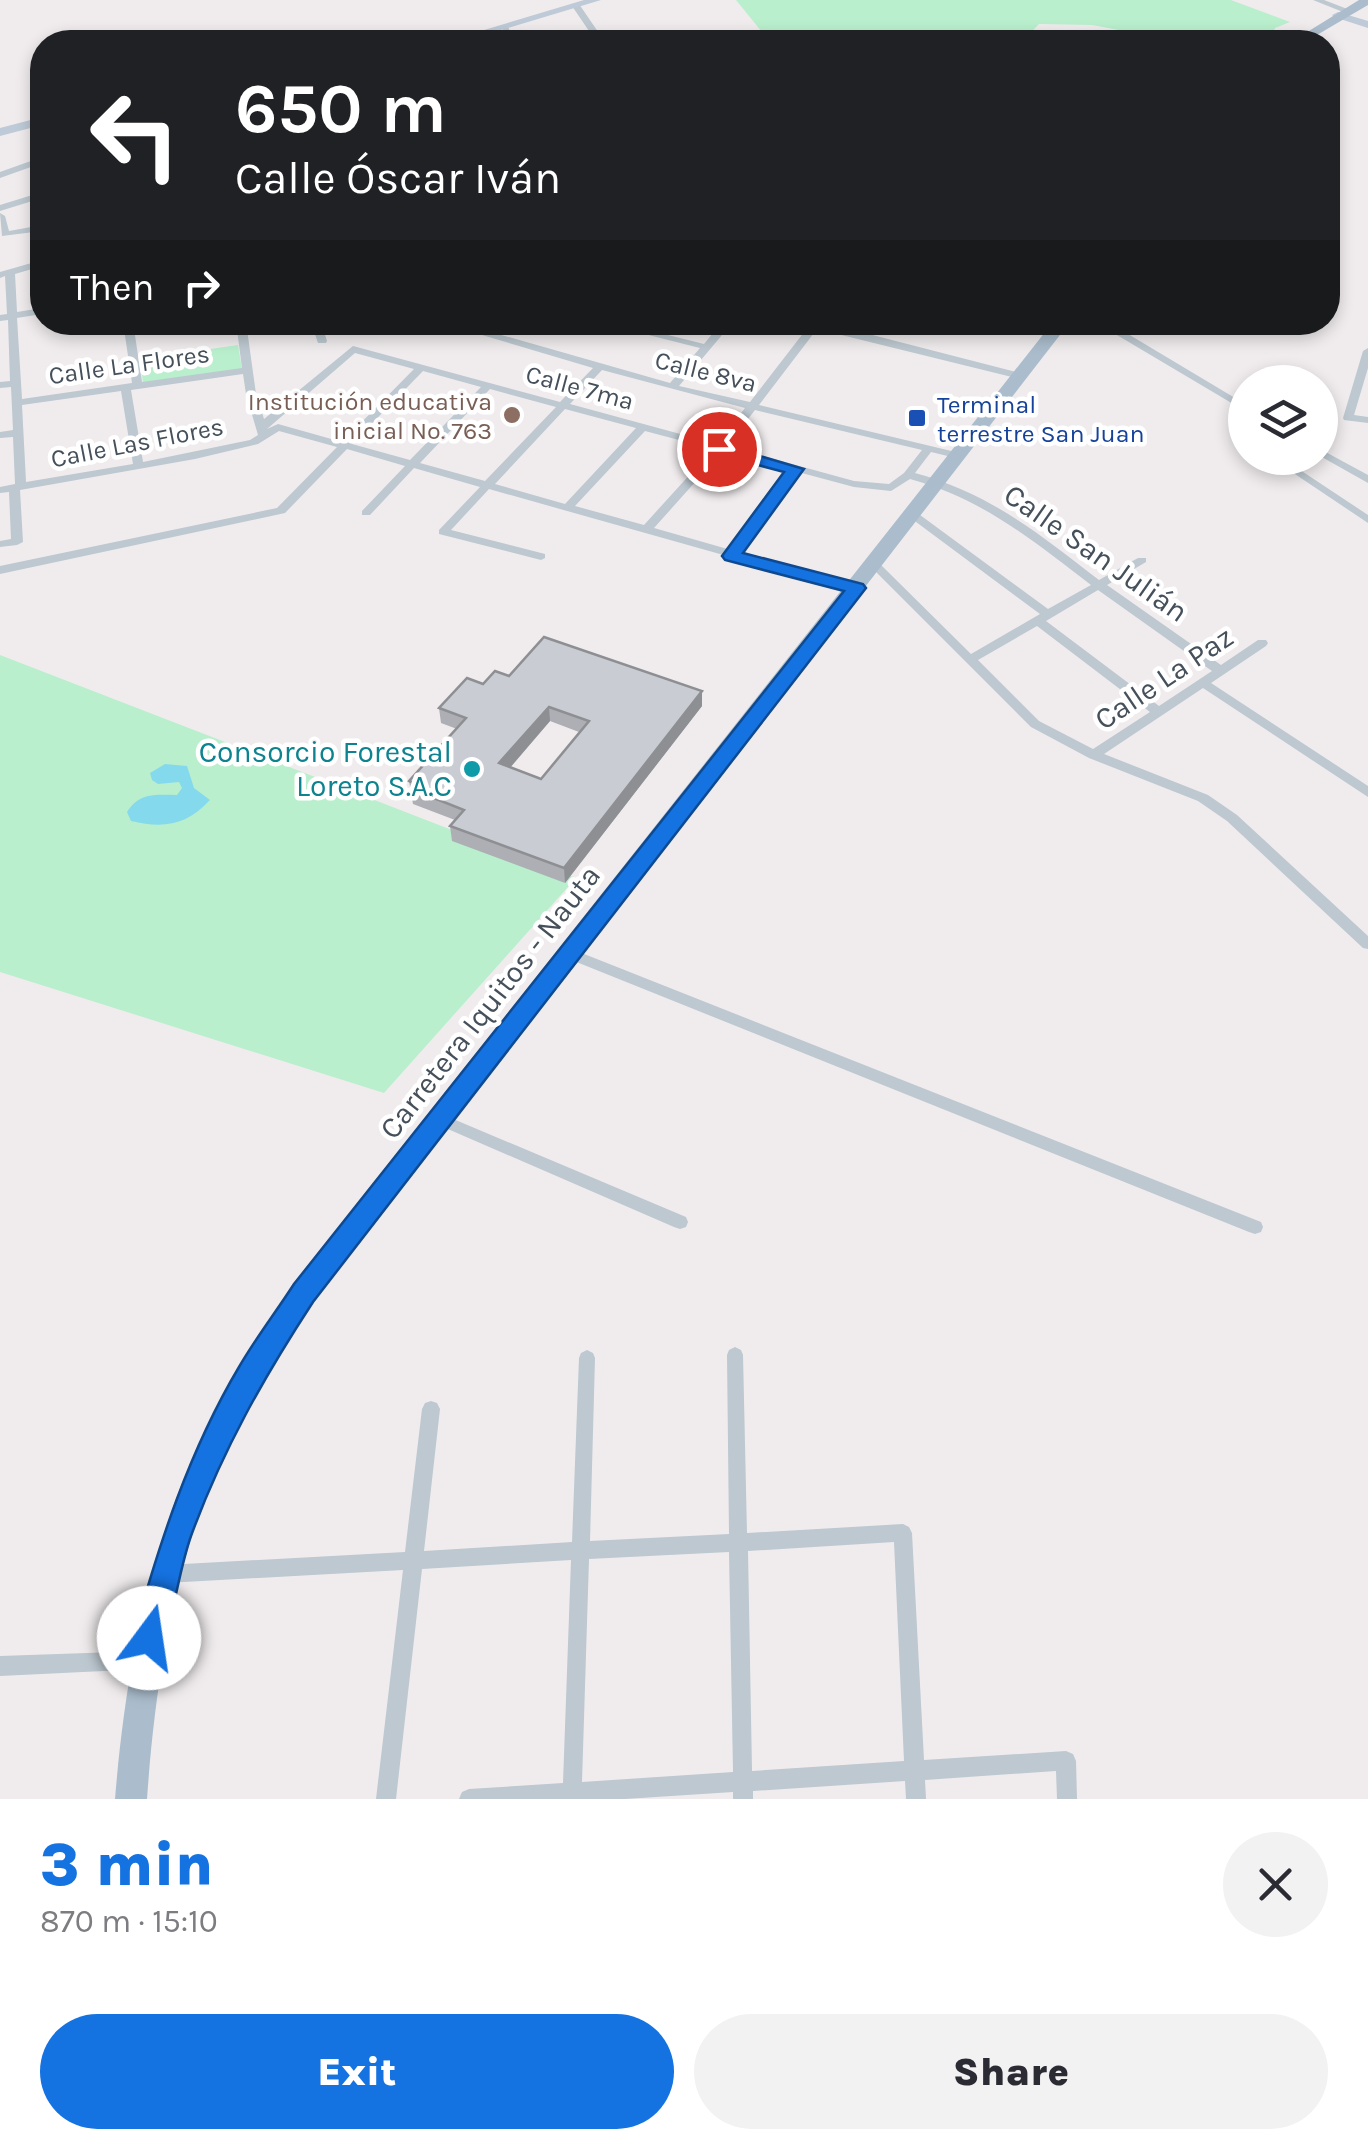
<!DOCTYPE html>
<meta charset="utf-8">
<style>
:root{--surface:#fff;--page:#f2f2f3;--text:#2b2b33;--muted:#7c7c81;--accent:#1572e1}
body{margin:0;font-family:Karla,sans-serif;background:var(--page);color:var(--text);height:100vh;display:flex;flex-direction:column;font-size:38px;white-space:nowrap}
*{box-sizing:border-box;margin:0}
p{font-size:32px;color:var(--muted)}
.icon{flex:none;width:55px;height:55px;fill:none;stroke:currentColor;stroke-width:2;stroke-linecap:round;stroke-linejoin:round}
.map{position:relative;height:1799px;overflow:hidden}
.panel{display:flex;flex-direction:column;background:var(--surface);flex:1}
.panel>*{flex:none}
.guide{position:absolute;left:30px;top:30px;width:1310px;height:305px;border-radius:40px;box-shadow:0 5px 15px #0003;background:#202124;color:#fff;overflow:hidden}
.tools{position:absolute;left:1228px;top:365px;display:grid;gap:20px}
.tools a{display:grid;place-items:center;width:110px;height:110px;border-radius:50%;background:var(--surface);box-shadow:0 5px 15px #0003;font-size:50px}
.pin{position:absolute;display:grid;place-items:center;width:85px;height:85px;color:#fff;margin:-42px;border:5px solid #fff;border-radius:50%;box-shadow:0 2px 10px #0007}
.me{position:absolute;width:110px;margin:-55px;rotate:14deg;stroke-linejoin:round;filter:drop-shadow(0 0 8px #0008)}
.turn{display:flex;align-items:center;gap:35px;height:210px;padding:0 40px;font-size:45px}
.turn .icon{width:130px;height:130px;stroke-width:2.5}
.turn b{display:block;font-size:70px;line-height:85px}
.then{display:flex;align-items:center;height:95px;padding:0 40px;background:#0003;gap:20px;font-size:38px}
.round{display:grid;place-items:center;flex:none;width:105px;height:105px;border-radius:52px;background:var(--page)}
.overview{display:flex;align-items:center;justify-content:space-between;height:170px;padding:0 40px}
h1{font-size:60px;font-weight:800;line-height:75px;color:var(--accent)}
.button{display:flex;gap:20px;margin-top:auto;padding:20px 40px}
.button a{flex:1;height:115px;border-radius:60px;background:var(--accent);color:#fff;font-size:40px;font-weight:800;line-height:115px;text-align:center}
.button a+a{background:var(--page);color:var(--text)}
.map>svg:first-child{display:block}
</style>
<div class="map">
<svg width="1368" height="1799" viewBox="0 0 1368 1799">
<rect width="100%" height="100%" fill="#f0eced"/>
<path fill="#b9efcd" d="M736 0H1231L1290 22 1275 28 1273 34H1246L1239 42H1183L1092 25 1039 24 1022 42H770Z
M238 345 242 369 143 383 140 359Z
M0 655 576 878 384 1093 0 972Z"/>
<path fill="#85d9ed" d="M165 764 187 766 194 788 210 800C187 825 164 829 131 821L127 812C140 792 156 795 177 795L182 788 179 782 158 784 152 780 150 773Z"/>
<g fill="none" stroke-linecap="round" stroke-linejoin="round">
<path fill="#bdc8d0" fill-rule="evenodd" d="M1313 0H1324L1350 10 1343 12Z
M576 4H579L605 42H597L592 35 568 42H558L559 40 589 31 572 6Z
M501 25H507L516 42H508Z
M42 157V163L0 178V172Z
M42 192V198L0 211V205Z
M0 213 5 216 9 231 42 225V231L2 236Z
M42 260V266L15 274 17 312 42 308V314L17 318 22 399 132 383 123 322H133L142 382 242 368 236 322H246L256 394 264 419 353 346 560 402 593 368 438 322H456L670 383 700 348 597 322H616L704 344 722 322H733L679 386 750 402 808 327 806 322H822L1024 374 1025 376 1020 379 817 329 759 405 964 454V458L960 459 931 452 915 473C991 494 1038 533 1099 580L1138 558H1146V562L1107 585 1221 665 1258 640H1266L1268 643 1266 646 1211 683 1368 786V797L1203 688 1104 754 1208 795 1237 815 1368 936V949L1363 948 1227 821 1198 801 1089 758 1031 727 870 566V562H878L971 654 1040 614 908 516V512H916L1048 609 1091 585C1032 540 983 499 910 479L891 491 854 487 798 472 741 552 860 585 862 588 856 592 736 558H728L727 556 489 489 451 530 545 554V558L541 560 439 534V530L480 487 414 468 370 515H362V511L405 466 347 449 285 513 0 574V566L277 508 337 447 279 431 258 444 195 459 20 490 23 542 17 545 0 547V541L11 539 9 492 0 493V487L15 484 13 437 0 438V432L13 430 11 387 0 388V382L10 381 8 320 0 321V315L7 314 5 276 0 278V272ZM355 353 414 369 342 442 278 424 267 429ZM602 370 745 408 717 444 570 404ZM423 371 481 387 410 460 352 444ZM243 374 246 394 258 435 250 440 143 462 131 390ZM490 389 556 407 485 481 420 463ZM121 391 133 464 26 482 22 405ZM565 409 636 428 565 504 495 484ZM755 410 922 450 904 473 889 484 854 481 727 446ZM645 431 713 449 644 525 575 506ZM722 452 789 470 731 550 654 528ZM1098 590 1212 671 1159 706 1046 621ZM1037 626 1150 712 1093 749 1039 721 978 660Z
M311 322H321L327 341 326 343H318Z
M1095 322H1108L1245 404V411Z
M1368 348V368L1354 415 1368 417V423L1344 420 1343 418 1363 351Z
M1320 449 1368 475V483L1320 456Z
M1271 458H1282L1368 515V523Z
M569 948 1261 1222 1263 1227 1261 1232 1255 1234 1249 1232 564 957 562 953 564 949Z
M439 1113 686 1217 688 1222 686 1227 680 1229 674 1227 434 1123 431 1119 434 1115Z
M735 1347 741 1350 743 1355 747 1533 903 1524 909 1527 912 1533 924 1760 1066 1751 1073 1754 1076 1761 1077 1799H1057L1056 1771 925 1780 926 1799H906L905 1781 753 1791V1799H733V1792L625 1799H459L462 1792 469 1789 563 1783 571 1560 422 1569 396 1799H376L403 1570 166 1583 159 1580 157 1574 159 1568 166 1565 405 1552 422 1409 425 1403 431 1401 437 1403 440 1409 424 1551 572 1542 579 1358 581 1353 587 1350 593 1353 595 1358 590 1541 729 1534 727 1355 729 1350ZM894 1542 904 1761 752 1771 748 1551ZM729 1552 733 1772 582 1782 589 1559Z
M145 1651 152 1653 154 1660 152 1667 145 1669 0 1676V1656Z"/>
<path fill="#becad7" fill-rule="evenodd" d="M584 0H601L461 42H444Z
M1338 12 1368 21V28L1334 17 1332 15Z
M42 117V125L0 136V128Z"/>
<path fill="#abbdcd" fill-rule="evenodd" d="M1359 0H1368V5L1305 42H1291Z
M1053 322H1070L313 1301C285 1345 256 1387 233 1433 176 1547 156 1674 147 1799H115C126 1666 151 1535 213 1415 236 1369 265 1327 293 1285Z"/>
</g>
<path fill="#adafb5" fill-rule="evenodd" d="M509 676 702 706 565 883 452 841 450 826 455 820 413 804 409 781 457 729 441 723 439 708 483 684ZM550 721 579 732 541 779 510 768Z"/>
<path fill="#8d8f93" d="M702 691V706L565 883 564 868Z
M549 707 550 721 501 778 499 763Z"/>
<path fill="#c9ccd2" stroke="#8d8f93" stroke-width="2.5" fill-rule="evenodd" d="M544 637 702 691 564 868 450 826 464 810 411 789 416 784 409 781 466 718 439 708 467 678 483 684 495 671 509 676ZM549 707 589 721 541 779 499 763Z"/>
<path fill="#1572e1" stroke="#0e4a92" stroke-width="2.5" d="M719 444 804 469 743 553 863 584 866 588 313 1302C264 1377 222 1451 191 1536 178 1573 175 1613 160 1649L149 1653 138 1649 133 1638C159 1544 189 1451 239 1367 255 1339 276 1312 294 1284L844 591 725 560 722 556 784 472 713 453V446Z"/>
<circle fill="#8d6e63" stroke="#fff" stroke-width="4" cx="512" cy="415" r="10"/>
<rect fill="#1a4fb4" stroke="#fff" stroke-width="4" x="907" y="408" width="20" height="20" rx="5"/>
<circle fill="#0f9aa8" stroke="#fff" stroke-width="4" cx="472" cy="769" r="10"/>
<g text-anchor="middle" stroke-width="9" stroke-linejoin="round" paint-order="stroke">
<g font-size="25" fill="#45505a" stroke="#fff">
<text transform="translate(129 364) rotate(-8)" y="9">Calle La Flores</text>
<text transform="translate(706 371) rotate(14)" y="9">Calle 8va</text>
<text transform="translate(580 387) rotate(15)" y="9">Calle 7ma</text>
<text transform="translate(137 442) rotate(-11)" y="9">Calle Las Flores</text>
</g>
<g font-size="25" fill="#785e54" stroke="#fff" text-anchor="end">
<text x="492" y="410">Institución educativa<tspan x="492" dy="29">inicial No. 763</tspan></text>
</g>
<g font-size="25" fill="#164399" stroke="#fff" text-anchor="start">
<text x="937" y="413">Terminal<tspan x="937" dy="29">terrestre San Juan</tspan></text>
</g>
<g font-size="30" fill="#45505a" stroke="#fff">
<text transform="translate(1096 553) rotate(35)" y="10">Calle San Julián</text>
<text transform="translate(1164 678) rotate(-34)" y="10">Calle La Paz</text>
<text transform="translate(490 1002) rotate(-52)" y="10">Carretera Iquitos - Nauta</text>
</g>
<g font-size="30" fill="#0d838f" stroke="#fff" text-anchor="end">
<text x="452" y="762">Consorcio Forestal<tspan x="452" dy="34">Loreto S.A.C</tspan></text>
</g>
</g>
</svg>
<div class="tools">
<a><svg class="icon" aria-label="layers" viewBox="0 0 24 24"><path d="M12 4l9 5-9 5-9-5zM3 14l9 5 9-5"/></svg></a>
</div>
<div class="pin" style="left:719px;top:449px;background:#d93025"><svg class="icon" aria-label="arrive" viewBox="0 0 24 24"><path d="M6 21V4h12l-3 4 3 4H6"/></svg></div>
<svg class="me" style="left:149px;top:1638px" viewBox="-20 -20 40 40"><circle r="19" fill="#fff"/><path d="M0-13L10 11 0 6-10 11z" fill="#1572e1"/></svg>
<div class="guide">
<div class="turn"><svg class="icon" aria-label="left" viewBox="0 0 24 24"><path d="M17 20v-9H6M10 6l-5 5 5 5"/></svg><div><b>650 m</b>Calle Óscar Iván</div></div>
<div class="then">Then<svg class="icon" aria-label="right" viewBox="0 0 24 24"><path d="M7 20v-9h11M14 6l5 5-5 5"/></svg></div>
</div>
</div>
<section class="panel">
<div class="overview"><div><h1>3 min</h1><p>870 m · 15:10</p></div><a class="round"><svg class="icon" aria-label="close" viewBox="0 0 24 24"><path d="M6 6l12 12M18 6L6 18"/></svg></a></div>
<div class="button"><a>Exit</a><a>Share</a></div>
</section>
